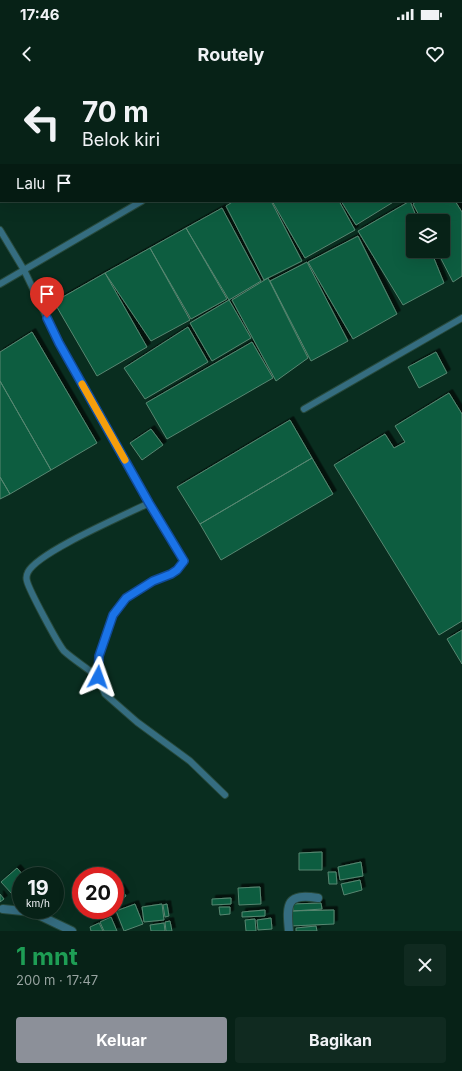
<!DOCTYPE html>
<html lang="id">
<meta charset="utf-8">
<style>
:root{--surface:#072217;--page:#102a20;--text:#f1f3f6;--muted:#98a4a1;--line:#283f36;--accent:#8c9099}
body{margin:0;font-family:Inter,sans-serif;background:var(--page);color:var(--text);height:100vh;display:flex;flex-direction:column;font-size:15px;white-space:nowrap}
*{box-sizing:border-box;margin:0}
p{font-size:13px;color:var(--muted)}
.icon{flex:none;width:22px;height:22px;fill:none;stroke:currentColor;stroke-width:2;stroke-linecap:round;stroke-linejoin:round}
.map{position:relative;height:851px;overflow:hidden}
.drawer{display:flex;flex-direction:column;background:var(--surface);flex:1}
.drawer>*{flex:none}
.hud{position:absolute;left:0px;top:0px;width:462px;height:122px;box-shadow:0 4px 16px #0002,0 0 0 1px var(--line);background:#072217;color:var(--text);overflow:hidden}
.controls{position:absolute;left:406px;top:134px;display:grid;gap:8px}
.controls a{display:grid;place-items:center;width:44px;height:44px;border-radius:4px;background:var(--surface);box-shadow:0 4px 16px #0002,0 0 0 1px var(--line);font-size:20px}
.speed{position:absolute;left:12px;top:787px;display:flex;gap:8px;font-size:20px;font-weight:700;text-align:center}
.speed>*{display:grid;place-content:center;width:52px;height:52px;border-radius:50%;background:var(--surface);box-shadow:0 4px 16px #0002,0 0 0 1px var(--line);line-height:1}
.speed small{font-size:10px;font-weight:400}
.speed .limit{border:6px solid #d22;background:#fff;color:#111}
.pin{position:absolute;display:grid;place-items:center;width:34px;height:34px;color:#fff;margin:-41px -17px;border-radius:50% 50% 50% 0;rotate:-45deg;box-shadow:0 0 4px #0007}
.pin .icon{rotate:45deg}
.me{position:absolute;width:44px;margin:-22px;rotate:4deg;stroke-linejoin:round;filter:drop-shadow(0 0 3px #0008)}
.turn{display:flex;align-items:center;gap:14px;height:84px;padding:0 16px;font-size:18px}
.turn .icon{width:52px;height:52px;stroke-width:2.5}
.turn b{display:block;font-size:28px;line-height:34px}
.then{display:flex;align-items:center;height:38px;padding:0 16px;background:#0003;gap:8px;font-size:15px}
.round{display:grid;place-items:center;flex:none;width:42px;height:42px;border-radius:4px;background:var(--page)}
.overview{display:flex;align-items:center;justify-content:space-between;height:68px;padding:0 16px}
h1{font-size:24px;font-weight:700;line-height:30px;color:#1e9e55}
.action{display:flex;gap:8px;margin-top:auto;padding:8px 16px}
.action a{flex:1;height:46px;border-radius:4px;background:var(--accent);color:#fff;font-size:16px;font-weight:700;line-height:46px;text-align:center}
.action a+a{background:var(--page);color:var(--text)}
.status{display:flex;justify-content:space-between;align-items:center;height:28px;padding:0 20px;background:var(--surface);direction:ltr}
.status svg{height:11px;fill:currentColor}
header{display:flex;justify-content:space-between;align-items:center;height:52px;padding:0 16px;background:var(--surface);font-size:18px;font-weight:700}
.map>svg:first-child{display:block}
</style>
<div class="status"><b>17:46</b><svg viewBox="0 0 49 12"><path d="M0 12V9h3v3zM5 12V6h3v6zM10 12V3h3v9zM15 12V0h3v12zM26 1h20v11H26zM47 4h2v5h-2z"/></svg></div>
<header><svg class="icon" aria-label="back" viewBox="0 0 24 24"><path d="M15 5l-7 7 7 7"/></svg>Routely<svg class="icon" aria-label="heart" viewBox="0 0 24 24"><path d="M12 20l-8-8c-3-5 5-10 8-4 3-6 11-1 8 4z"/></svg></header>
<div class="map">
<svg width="462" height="851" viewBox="0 0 462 851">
<defs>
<filter id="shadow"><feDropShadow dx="3.5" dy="-3.5" stdDeviation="0" flood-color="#0009"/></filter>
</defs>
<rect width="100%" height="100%" fill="#092d1f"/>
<path fill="#0a5d41" stroke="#588771" filter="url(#shadow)" d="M116 0H161L162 1H117Z
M168 0H217L218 1H168Z
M234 121H271L302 181 264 200 226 126Z
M272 121H339L355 150 305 178Z
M341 121H395L356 145Z
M410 121 418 141H413V171H431L444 203 403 225 358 151Z
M417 121H455L462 132V196L453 202 437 171H443V141H422L413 124Z
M222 128 261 201 229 220 186 148Z
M186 148 227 219 191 239 150 168Z
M358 156 397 234 353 259 308 182Z
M150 168 190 240 151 261 105 193Z
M307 182 348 261 311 281 270 201Z
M105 193 147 267 97 296 54 222Z
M268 198 308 278 276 301 232 220Z
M229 220 251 258 212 281 190 243Z
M188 247 208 282 145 319 124 288Z
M32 252 97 363 51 390 0 301V272Z
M252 262 273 298 167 359 146 323Z
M436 272 447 293 419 308 408 287Z
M0 301 51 390 10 414 0 397Z
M449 313 462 334V541L439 555 334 385 385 354 394 368 405 362 395 346Z
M290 340 312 378 200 444 177 407Z
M151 349 163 365 142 380 130 363Z
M312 378 333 414 221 480 200 444Z
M0 397 10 414 0 419Z
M462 550V584L447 559Z
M322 772V790H299V773Z
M361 782 363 796 340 800 338 787Z
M17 788 24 796H21V805L12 814 1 802Z
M328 792H336L337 804H329Z
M360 800 362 810 344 815 341 804Z
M120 807 126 816 115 824V810Z
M260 807 261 824 239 825 238 808Z
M0 814 4 819 0 822Z
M231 818V824L212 825V819Z
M321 823 322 829 293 831V824Z
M135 824 143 844 124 851 116 831Z
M162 824 164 840 144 842 142 827Z
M167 824 169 836 165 837 163 825Z
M219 827H230V834L220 835Z
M265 830V836L242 837V832Z
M334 830V844L290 846V831Z
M111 837 117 851H104L100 842Z
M271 838 272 849 258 850 257 840Z
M255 839 256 851H246L245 840Z
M170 841 172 851H166L165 842Z
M99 843 103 851H91L90 847Z
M164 843 165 851H151L150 845Z
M316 846 317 851H296V848Z"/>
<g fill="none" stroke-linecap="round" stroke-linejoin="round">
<g stroke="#27493b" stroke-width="8">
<path id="service" d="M397 0 398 1
M348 1 350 0
M461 91 462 93
M0 150 24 190 59 263 149 423C125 435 38 472 28 492 27 494 26 498 27 501 29 510 58 564 64 571 74 580 87 588 98 597
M0 204 142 121
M304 329 462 238
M149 423 184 481 177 490 171 494 153 501 126 518 113 535 99 576 98 597 105 614 137 642 190 681 225 715"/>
</g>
<g stroke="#27493b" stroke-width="10">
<path id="minor" d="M3 829 32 832 72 851
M289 851C286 823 287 813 318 818"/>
</g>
<use href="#service" stroke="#356d80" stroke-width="6"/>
<use href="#minor" stroke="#356d80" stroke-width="8"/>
</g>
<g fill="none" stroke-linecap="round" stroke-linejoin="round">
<g stroke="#114b97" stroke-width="10">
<path id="route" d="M47 238 59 263 149 423 184 481 177 490 171 494 153 501 126 518 113 535 99 576 98 597"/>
</g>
<use href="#route" stroke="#1a73e8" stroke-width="7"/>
<path stroke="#f59e0b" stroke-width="7" d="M82 304 125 380"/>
</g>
</svg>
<div class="controls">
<a><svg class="icon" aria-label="layers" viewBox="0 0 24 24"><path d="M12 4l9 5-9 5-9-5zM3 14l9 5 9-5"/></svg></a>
</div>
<div class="speed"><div>19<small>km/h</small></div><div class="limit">20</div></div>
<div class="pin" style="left:47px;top:238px;background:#d93025"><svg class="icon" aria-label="arrive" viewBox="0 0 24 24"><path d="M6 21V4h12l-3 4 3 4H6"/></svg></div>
<svg class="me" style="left:98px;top:597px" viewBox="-20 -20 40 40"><path d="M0-17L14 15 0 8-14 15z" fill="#1a73e8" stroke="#fff" stroke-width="4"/></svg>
<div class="hud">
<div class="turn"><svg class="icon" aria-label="left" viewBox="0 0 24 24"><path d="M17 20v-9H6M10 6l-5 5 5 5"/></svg><div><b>70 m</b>Belok kiri</div></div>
<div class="then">Lalu<svg class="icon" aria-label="arrive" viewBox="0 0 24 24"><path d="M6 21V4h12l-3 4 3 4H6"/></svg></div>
</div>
</div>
<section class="drawer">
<div class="overview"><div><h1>1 mnt</h1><p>200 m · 17:47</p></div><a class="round"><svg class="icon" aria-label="close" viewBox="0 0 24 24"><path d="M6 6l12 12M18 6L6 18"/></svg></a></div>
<div class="action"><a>Keluar</a><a>Bagikan</a></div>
</section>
